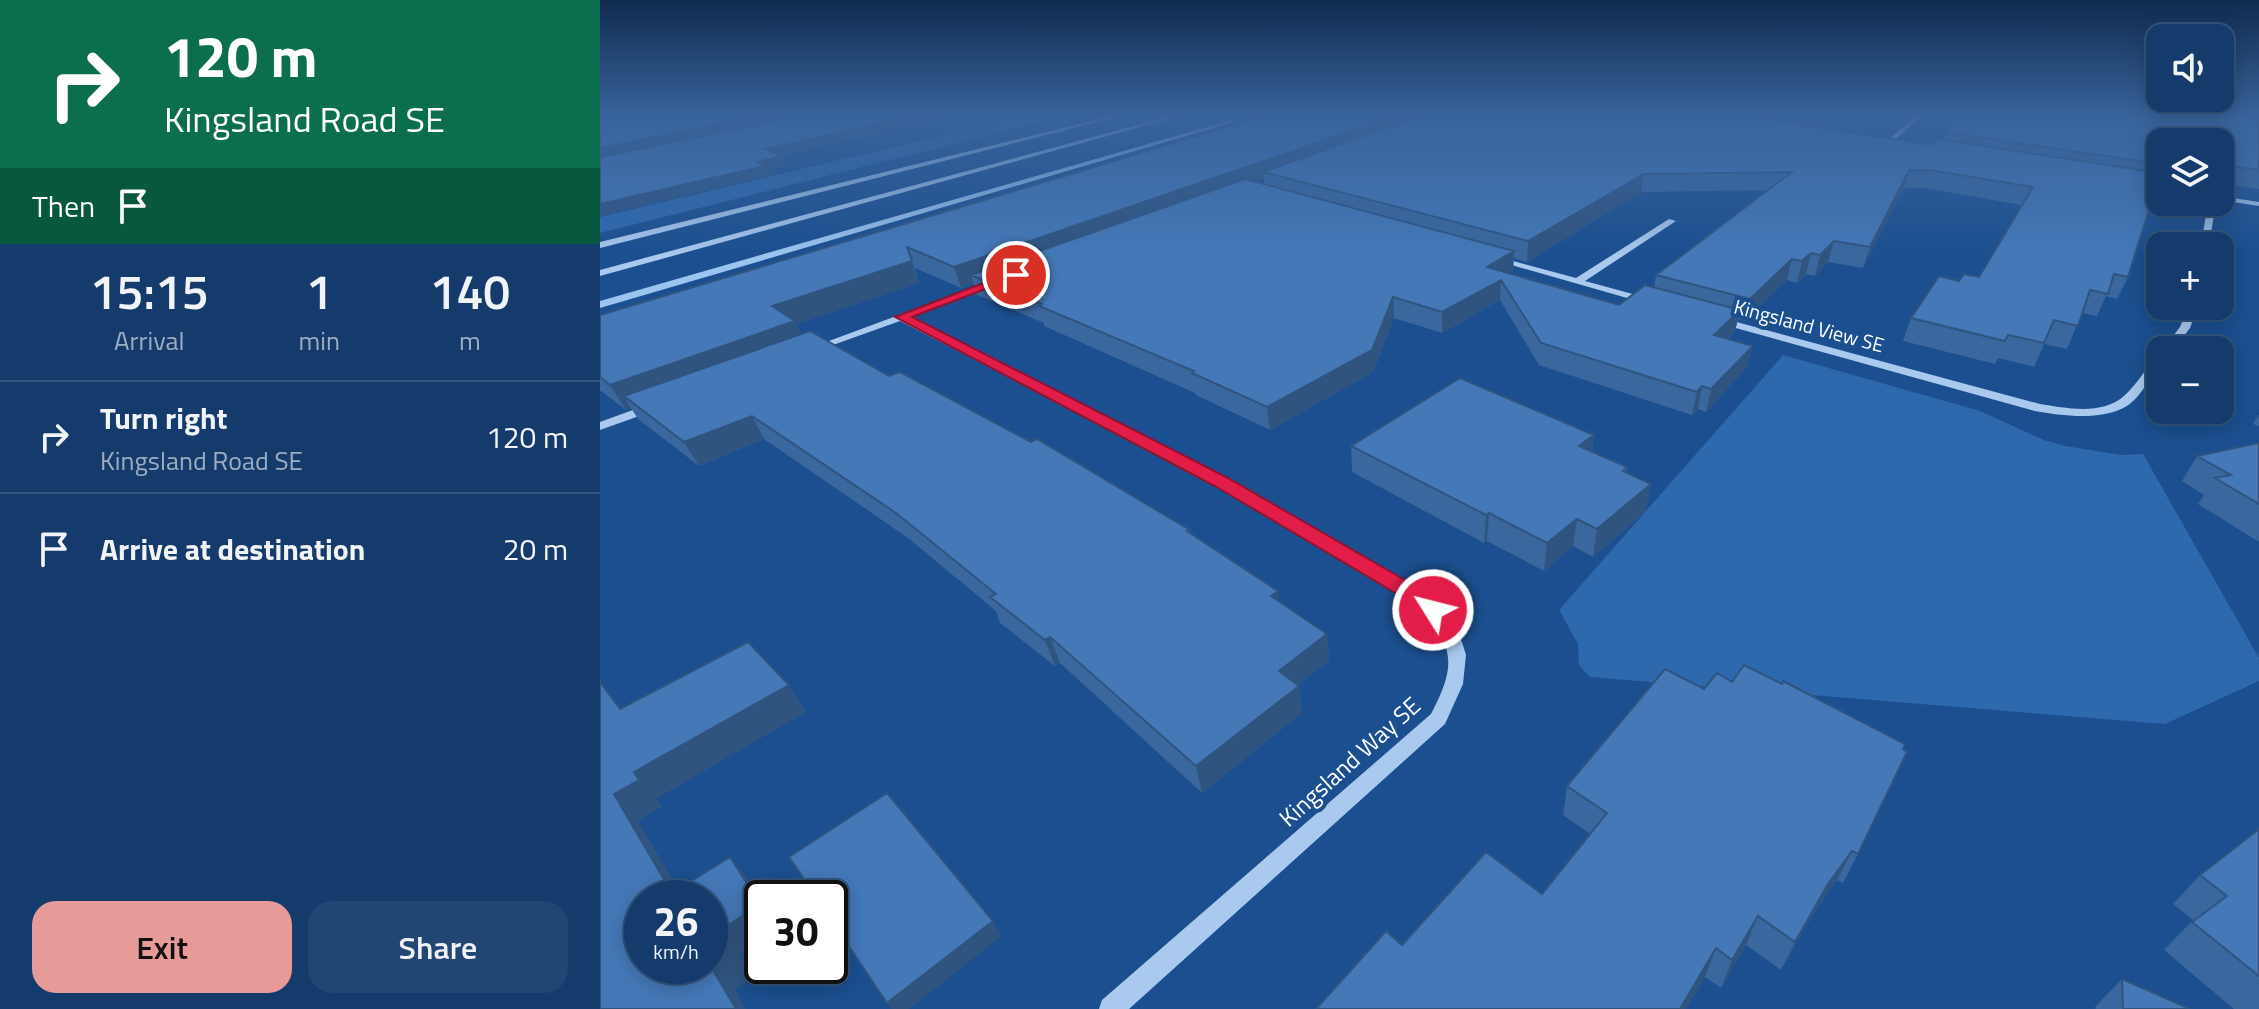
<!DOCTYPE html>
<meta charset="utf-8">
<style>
:root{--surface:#143b6b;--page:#214673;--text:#f1f3f6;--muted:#9dadc1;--line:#33557e;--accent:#e69b98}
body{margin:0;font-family:"Titillium Web",sans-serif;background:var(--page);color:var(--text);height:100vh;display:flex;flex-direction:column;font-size:30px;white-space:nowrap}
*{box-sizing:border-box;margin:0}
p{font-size:26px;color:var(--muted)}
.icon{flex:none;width:44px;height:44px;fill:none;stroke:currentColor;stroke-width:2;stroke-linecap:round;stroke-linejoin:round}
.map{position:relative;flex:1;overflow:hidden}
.details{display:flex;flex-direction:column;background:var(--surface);width:600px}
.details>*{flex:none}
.top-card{background:#0b6e4f;color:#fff;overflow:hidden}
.fabs{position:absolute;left:1546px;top:24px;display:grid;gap:16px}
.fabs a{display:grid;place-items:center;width:88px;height:88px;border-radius:16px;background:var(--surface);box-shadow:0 4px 20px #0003,0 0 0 2px var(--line);font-size:40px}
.speed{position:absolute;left:24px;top:880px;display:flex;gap:16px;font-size:40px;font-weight:700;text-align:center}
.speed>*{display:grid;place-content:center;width:104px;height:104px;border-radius:50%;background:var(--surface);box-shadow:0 4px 20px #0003,0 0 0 2px var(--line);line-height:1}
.speed small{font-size:20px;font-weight:400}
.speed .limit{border:4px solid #111;border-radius:12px;background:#fff;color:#111}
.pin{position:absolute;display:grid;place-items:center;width:68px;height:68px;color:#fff;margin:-34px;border:4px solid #fff;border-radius:50%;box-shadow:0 2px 8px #0007}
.me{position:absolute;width:88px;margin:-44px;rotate:306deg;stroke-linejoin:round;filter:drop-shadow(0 0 6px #0008)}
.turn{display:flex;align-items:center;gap:28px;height:168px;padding:0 32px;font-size:36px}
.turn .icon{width:104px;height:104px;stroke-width:2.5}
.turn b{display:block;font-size:56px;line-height:68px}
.then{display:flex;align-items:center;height:76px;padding:0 32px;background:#0003;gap:16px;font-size:30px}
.eta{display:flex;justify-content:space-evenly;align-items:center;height:136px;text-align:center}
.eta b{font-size:48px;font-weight:600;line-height:56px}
.cta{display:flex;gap:16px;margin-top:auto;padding:16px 32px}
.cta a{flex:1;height:92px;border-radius:24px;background:var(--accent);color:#111;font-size:32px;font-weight:600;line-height:92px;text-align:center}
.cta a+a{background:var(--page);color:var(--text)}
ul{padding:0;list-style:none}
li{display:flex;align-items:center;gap:24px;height:112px;padding:0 32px;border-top:2px solid var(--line)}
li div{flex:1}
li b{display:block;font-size:30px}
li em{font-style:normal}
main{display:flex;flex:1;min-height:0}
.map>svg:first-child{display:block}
</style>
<main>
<section class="details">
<div class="top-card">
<div class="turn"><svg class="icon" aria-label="right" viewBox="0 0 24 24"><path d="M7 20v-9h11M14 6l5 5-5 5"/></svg><div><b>120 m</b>Kingsland Road SE</div></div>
<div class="then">Then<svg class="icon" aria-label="arrive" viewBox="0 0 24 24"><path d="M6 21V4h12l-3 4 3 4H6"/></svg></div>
</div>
<div class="eta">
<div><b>15:15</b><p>Arrival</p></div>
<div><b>1</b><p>min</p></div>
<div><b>140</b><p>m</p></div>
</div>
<ul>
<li><svg class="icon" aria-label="right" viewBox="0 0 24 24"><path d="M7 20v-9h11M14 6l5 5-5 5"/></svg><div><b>Turn right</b><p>Kingsland Road SE</p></div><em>120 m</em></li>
<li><svg class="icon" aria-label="arrive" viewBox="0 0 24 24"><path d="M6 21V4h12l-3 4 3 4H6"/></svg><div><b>Arrive at destination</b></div><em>20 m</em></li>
</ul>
<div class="cta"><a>Exit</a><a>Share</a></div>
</section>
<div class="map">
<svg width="1659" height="1009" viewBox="0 0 1659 1009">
<rect width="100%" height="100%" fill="#1b4f8f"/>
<path fill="#2e69ad" d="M428 115H468L0 233V217Z
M1183 355 1380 411 1444 440 1465 446 1521 455 1543 454 1659 658V681L1565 724 990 677 979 665 978 644 959 610Z"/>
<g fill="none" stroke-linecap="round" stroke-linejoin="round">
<path fill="#9cc4f0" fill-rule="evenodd" d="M628 121 634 122 0 308V301Z"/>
<path fill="#a9c9ee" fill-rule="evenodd" d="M516 115H526L0 248V242Z
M574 115H584L0 276V270Z
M1316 115H1323L1289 145H1285V143Z
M1620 196 1659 202V206L1620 200Z
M1608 202H1616L1609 246H1601Z
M1069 219 1076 221 985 281 1051 299V303L1048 304 894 260 898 257 976 278Z
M388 282 396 284 309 317 627 479 827 595 853 625 862 642 866 655 863 684 845 724 529 1009H499L502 1000 831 714C858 663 854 644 815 603L617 485 300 321 219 350 215 351 210 348Z
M1588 306H1598L1590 328 1573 350H1562L1580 327Z
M1118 317 1440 404C1466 408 1503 416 1525 395 1537 384 1546 369 1556 356L1560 355C1560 367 1555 373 1548 382 1542 391 1536 400 1527 406 1502 421 1463 416 1435 411L1114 322V318Z
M52 403 58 407 56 410 0 430V422Z"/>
</g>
<path fill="#3a679d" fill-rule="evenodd" d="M668 115 1331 145 1343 140 1346 132 1659 115V189L1620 183V142H1560V175L1528 277 1517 299 1506 296 1497 316 1482 313 1467 349 1444 344 1434 367 1398 358 1395 364 1303 341 1311 318 1359 281 1379 277 1422 205 1324 188H1304L1263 268 1228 262 1215 276 1206 274 1197 283 1187 280 1145 321 1138 319 1135 331 1128 339 1147 367 1106 412 1098 409 1092 415 939 365 900 300 842 333 794 318 773 372 670 430 596 395 595 393 444 326V323L377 295 374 284 361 288 315 268 319 283 196 324 201 334 289 376 590 530V533L679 602 727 634 729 660 698 685 702 713 602 793 460 663 455 666 400 623 396 611 308 538 164 439 99 466 38 419 31 408 26 410 1 391H0V315ZM664 179V184L656 182ZM1167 190 1056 275 1054 288 1019 305 908 273 913 270 914 258 927 262 1041 192Z
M1659 414V426L1653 424Z
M994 435 992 452 1027 467V473L1046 511 993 557 973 546 944 571 887 541 884 543 752 472 751 446Z
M1659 443V542L1598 504 1604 495 1582 481 1597 456Z
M1065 669 1258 854 1243 883 1237 880 1214 913 1181 970 1146 945 1121 988 1105 977 1086 1009H716L802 945 942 894 990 834 963 815 967 786Z
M1659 829V1009H1634L1564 950 1593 920 1573 904 1600 875Z
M1522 979 1590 1009H1496L1495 1007Z"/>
<path fill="#305480" d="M163 115H208L0 159V148Z
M317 115H357L170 159 165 149Z
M798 115H842L663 172 664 179 383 280 371 275 374 284 361 288 354 267Z
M183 156 188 165 169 170 172 175 0 216V204Z
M1309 170 1304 188 1263 268 1270 247Z
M1044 174 1041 192 927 262 928 241Z
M1234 241 1228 262 1215 276 1220 255Z
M307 247 319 283 196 324 206 345 24 396 31 408 26 410 10 385 172 306Z
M914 251 913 270 886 286 887 267Z
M1211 253 1206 274 1197 283 1202 261Z
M1192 259 1187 280 1145 321 1150 299Z
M901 280 900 300 842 333V312Z
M793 297 794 318 773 372 670 430 667 407Z
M1140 310 1135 331 1110 356 1114 335Z
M1153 346 1147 367 1106 412 1111 389Z
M1102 386 1098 409 1092 415 1097 392Z
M152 416 164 439 99 466 84 442Z
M994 435 990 461 979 446Z
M1051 484 1046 511 993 557 997 529Z
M889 513 887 541 884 543 886 515Z
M977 519 973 546 944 571 947 543Z
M678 591 682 617 671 596Z
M727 634 729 660 683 697 679 671Z
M450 637 460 663 455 666 445 640Z
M0 680 42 736 20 709 0 682Z
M189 685 206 712 56 799 62 807 38 821 84 898 72 893 14 794 34 772Z
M699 686 702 713 602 793 596 766Z
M1252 851 1237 880 1214 913 1181 970 1195 942 1228 884Z
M130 857 152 883 162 900V944L140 958 151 979 135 990 146 1009H136L110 965Z
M1158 916 1146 945 1121 988 1132 960Z
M393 921 402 936 309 1009H292L287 1003Z
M1116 948 1105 977 1086 1009H1080Z"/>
<path fill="#4478b7" stroke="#305480" stroke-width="2" fill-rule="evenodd" d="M0 115H163L0 148Z
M205 115H317L165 149 183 156 157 162 168 165 0 204V157Z
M668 115H798L354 267 307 247 312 261 172 306 195 321 10 385 0 377V315Z
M824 115H1136L1331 145 1338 139 1560 173V175L1528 277 1514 274 1508 294 1490 290 1478 326 1454 320 1444 343 1408 335 1405 341 1311 318 1339 276 1359 281 1364 274 1379 277 1433 187 1330 170H1309L1270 247 1234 241 1220 255 1211 253 1202 261 1192 259 1150 299 1056 275 1192 172 1044 174 928 241 663 172Z
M1363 115H1659V170L1620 164V142H1560V164L1346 132Z
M645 179 914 251 887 267 1019 305 1045 285 1140 310 1114 335 1153 346 1111 389 1102 386 1097 392 941 343 901 280 842 312 793 297 772 350 667 407 592 373 594 371 439 306 442 304 371 275Z
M210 331 289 376 300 372 431 442 437 439 590 530 587 531 678 591 671 596 727 634 679 671 699 686 596 766 450 637 445 640 390 597 396 594 296 513 152 416 84 442 24 396Z
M860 378 994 435 979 446 1027 467 1023 471 1051 484 997 529 977 519 947 543 889 513 886 515 751 446Z
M1659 443V504L1615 478 1631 475 1597 456Z
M148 642 189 685 34 772 39 780 14 794 72 893 130 857 160 904 117 933 127 953 110 965 136 1009H0V682L20 709ZM42 898H110V966H42Z
M1144 665 1182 684 1183 681 1305 744 1303 749 1307 752 1258 854 1252 851 1228 884 1195 942 1158 916 1132 960 1116 948 1080 1009H716L786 931 802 945 886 852 942 894 1007 813 967 786 1065 669 1104 689 1117 673 1132 682Z
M287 793 393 921 287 1003 230 918V898H217L189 857Z
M1659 829V976L1592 922 1627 896 1600 875Z
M1522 979 1590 1009H1523Z"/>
<linearGradient id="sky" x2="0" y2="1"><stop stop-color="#0f2b4f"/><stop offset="0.45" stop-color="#39639b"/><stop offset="1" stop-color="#39639b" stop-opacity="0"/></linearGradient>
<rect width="1659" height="256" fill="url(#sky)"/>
<path fill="#e11d48" stroke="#92132f" stroke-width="2" d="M412 272 422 275 312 317 628 478 829 594 844 610 840 615H826L814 604 615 486 295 317Z"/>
<g text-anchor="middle" stroke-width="8" stroke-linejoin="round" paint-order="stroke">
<g font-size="20" fill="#fff" stroke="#1b4f8f">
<text transform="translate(1209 326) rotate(15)" y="7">Kingsland View SE</text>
</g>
<g font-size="24" fill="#fff" stroke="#1b4f8f">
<text transform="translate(750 762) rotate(-42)" y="8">Kingsland Way SE</text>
</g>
</g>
</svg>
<div class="fabs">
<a><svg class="icon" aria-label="sound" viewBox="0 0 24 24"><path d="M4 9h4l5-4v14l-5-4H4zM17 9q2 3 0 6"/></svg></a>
<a><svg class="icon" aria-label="layers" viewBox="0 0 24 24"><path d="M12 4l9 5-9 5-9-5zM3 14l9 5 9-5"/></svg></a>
<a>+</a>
<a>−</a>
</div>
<div class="speed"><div>26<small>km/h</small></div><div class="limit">30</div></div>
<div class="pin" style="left:416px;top:275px;background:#d93025"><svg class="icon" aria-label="arrive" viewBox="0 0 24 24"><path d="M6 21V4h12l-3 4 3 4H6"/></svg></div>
<svg class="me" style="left:833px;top:610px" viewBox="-20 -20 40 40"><circle r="17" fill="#e11d48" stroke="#fff" stroke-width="3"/><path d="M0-11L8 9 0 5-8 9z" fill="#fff"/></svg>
</div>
</main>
